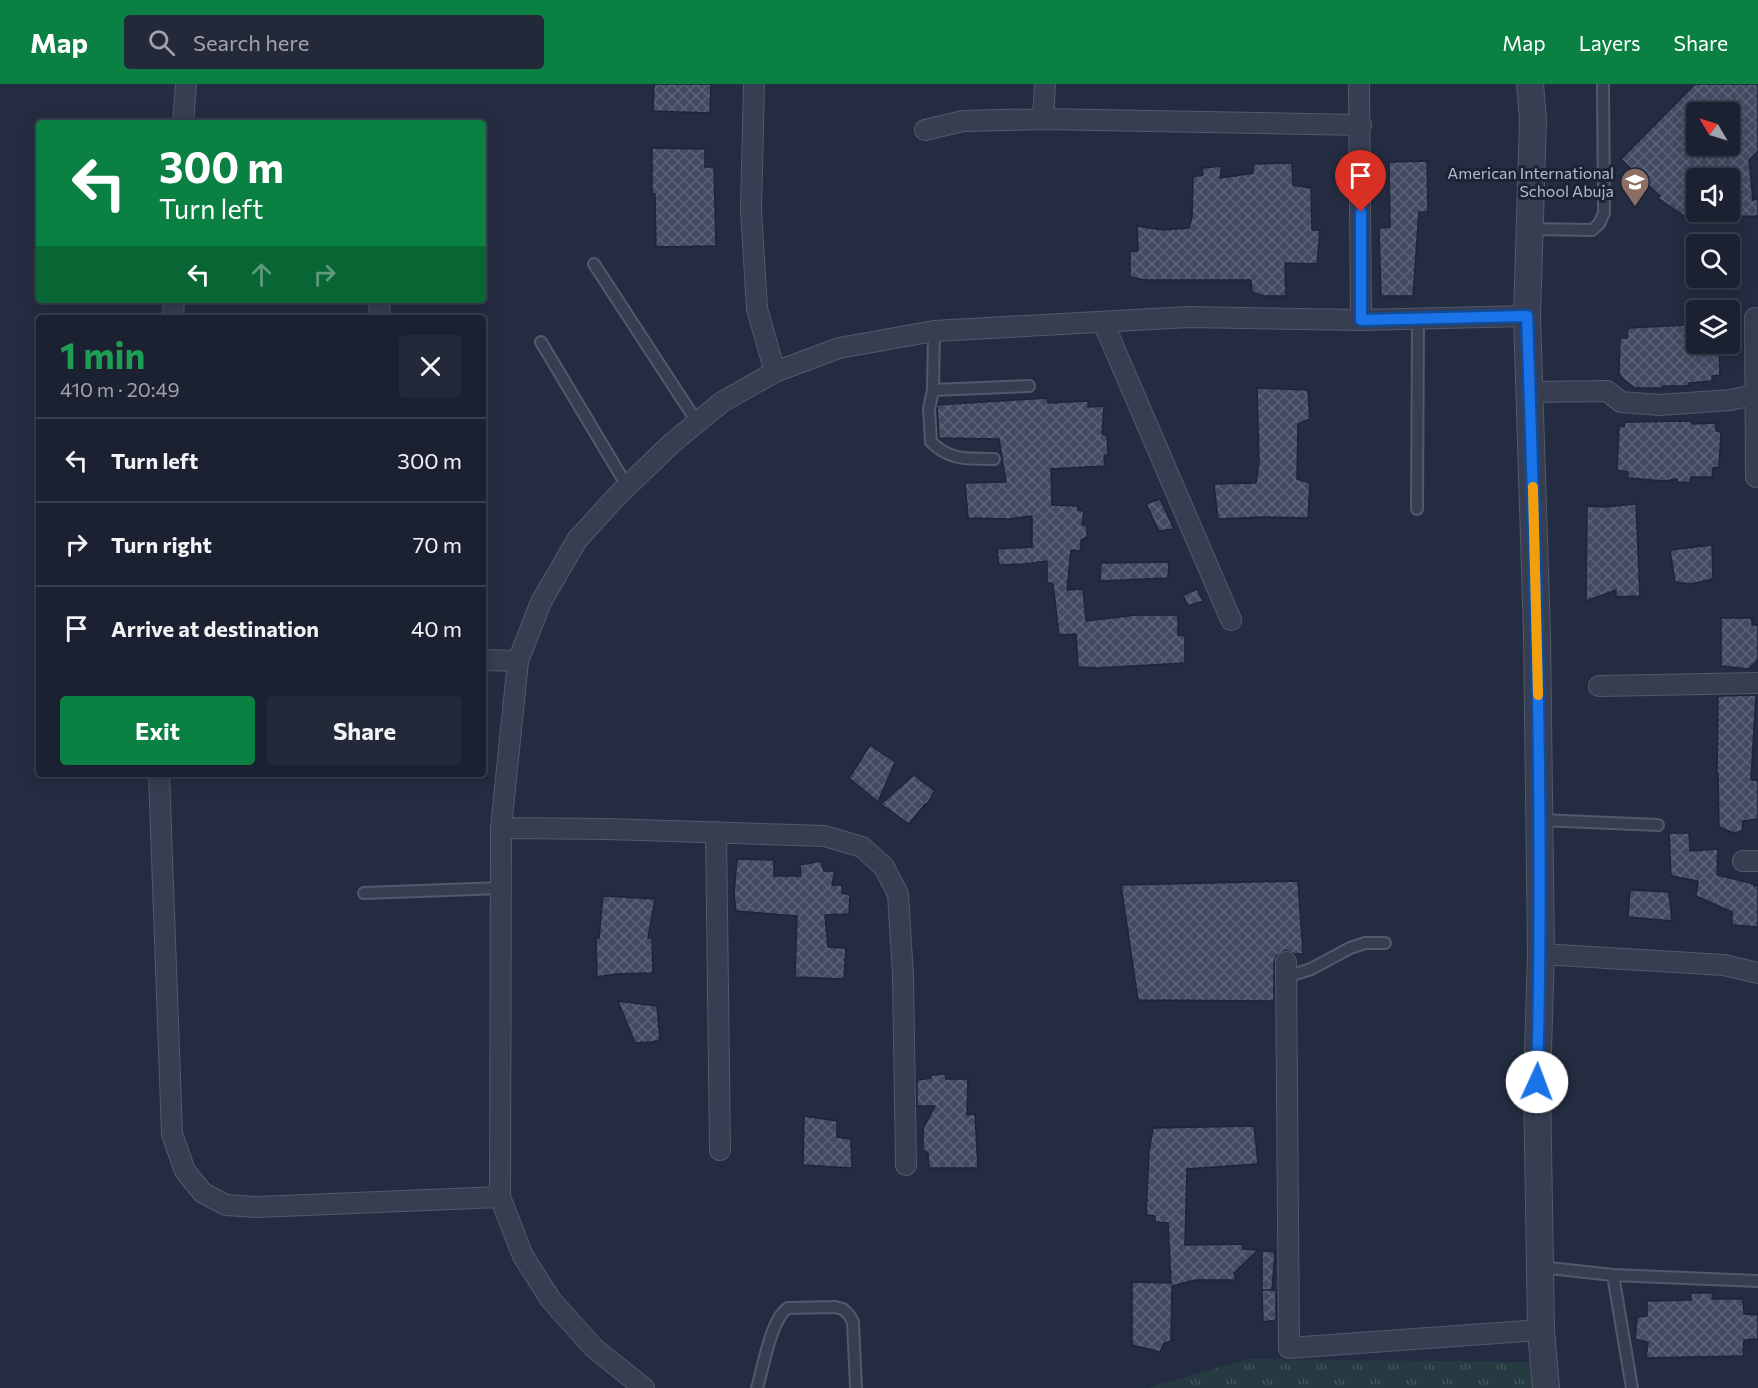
<!DOCTYPE html>
<meta charset="utf-8">
<style>
:root{--surface:#1b2131;--page:#242939;--text:#f1f3f6;--muted:#a0a3ab;--line:#393e4d;--accent:#0b8043}
body{margin:0;font-family:Commissioner,sans-serif;background:var(--page);color:var(--text);height:100vh;display:flex;flex-direction:column;font-size:22px;white-space:nowrap}
*{box-sizing:border-box;margin:0}
p{font-size:20px;color:var(--muted)}
.icon{flex:none;width:33px;height:33px;fill:none;stroke:currentColor;stroke-width:2;stroke-linecap:round;stroke-linejoin:round}
.map{position:relative;flex:1;overflow:hidden}
.sheet{position:absolute;left:36px;top:231px;width:450px;height:462px;display:flex;flex-direction:column;background:var(--surface);border-radius:6px;box-shadow:0 3px 15px #0003,0 0 0 2px var(--line)}
.sheet>*{flex:none}
.guide{position:absolute;left:36px;top:36px;width:450px;height:183px;border-radius:6px;box-shadow:0 3px 15px #0003,0 0 0 2px var(--line);background:#0b8043;color:#fff;overflow:hidden}
.needle{width:39px;rotate:308deg}
.tools{position:absolute;left:1686px;top:18px;display:grid;gap:12px}
.tools a{display:grid;place-items:center;width:54px;height:54px;border-radius:6px;background:var(--surface);box-shadow:0 3px 15px #0003,0 0 0 2px var(--line);font-size:30px}
.pin{position:absolute;display:grid;place-items:center;width:51px;height:51px;color:#fff;margin:-62px -26px;border-radius:50% 50% 50% 0;rotate:-45deg;box-shadow:0 0 6px #0007}
.pin .icon{rotate:45deg}
.me{position:absolute;width:66px;margin:-33px;rotate:2deg;stroke-linejoin:round;filter:drop-shadow(0 0 4px #0008)}
.turn{display:flex;align-items:center;gap:21px;height:126px;padding:0 24px;font-size:27px}
.turn .icon{width:78px;height:78px;stroke-width:2.5}
.turn b{display:block;font-size:42px;line-height:51px}
.lanes{display:flex;align-items:center;height:57px;padding:0 24px;background:#0003;justify-content:center;gap:30px;direction:ltr}
.lanes .off{opacity:.35}
.round{display:grid;place-items:center;flex:none;width:63px;height:63px;border-radius:6px;background:var(--page)}
.overview{display:flex;align-items:center;justify-content:space-between;height:102px;padding:0 24px}
h1{font-size:36px;font-weight:700;line-height:45px;color:#1e9e55}
.cta{display:flex;gap:12px;margin-top:auto;padding:12px 24px}
.cta a{flex:1;height:69px;border-radius:6px;background:var(--accent);color:#fff;font-size:24px;font-weight:700;line-height:69px;text-align:center}
.cta a+a{background:var(--page);color:var(--text)}
ul{padding:0;list-style:none}
li{display:flex;align-items:center;gap:18px;height:84px;padding:0 24px;border-top:2px solid var(--line)}
li div{flex:1}
li b{display:block;font-size:22px}
li em{font-style:normal}
header{display:flex;align-items:center;gap:36px;box-sizing:border-box;height:84px;padding:0 30px;background:var(--accent);color:#fff}
header strong{font-size:28px}
nav{display:flex;gap:33px;margin-inline-start:auto;font-size:21px}
.search{width:420px;height:54px;background:var(--page);display:flex;align-items:center;gap:15px;box-sizing:border-box;padding:0 21px;border-radius:6px;color:var(--muted);font-size:22px}
.map>svg:first-child{display:block}
</style>
<header>
<strong>Map</strong>
<div class="search"><svg class="icon" aria-label="search" viewBox="0 0 24 24"><circle cx="10" cy="10" r="6"/><path d="M15 15l6 6"/></svg>Search here</div>
<nav><a>Map</a><a>Layers</a><a>Share</a></nav>
</header>
<div class="map">
<svg width="1758" height="1304" viewBox="0 0 1758 1304">
<defs>
<pattern id="grass-tufts" width="24" height="20" patternUnits="userSpaceOnUse" patternTransform="scale(1.5)"><rect width="24" height="20" fill="#263a42"/><path d="M3 7l-1-3M5 7V3M7 7l1-3M15 17l-1-3M17 17v-4M19 17l1-3" fill="none" stroke="#43545c"/></pattern>
<pattern id="building-cross-hatch" width="8" height="8" patternUnits="userSpaceOnUse" patternTransform="scale(1.5)"><rect width="8" height="8" fill="#434b63"/><path d="M0 0l8 8M0 8l8-8" fill="none" stroke="#5c6378"/></pattern>
</defs>
<rect width="100%" height="100%" fill="#242c41"/>
<path fill="url(#grass-tufts)" d="M1248 1275 1534 1278 1533 1304H1148Z"/>
<path fill="url(#building-cross-hatch)" stroke="#1f2538" stroke-width="1.5" fill-rule="evenodd" d="M654 0H711L710 29 653 27Z
M1695 0H1758V67L1749 76 1753 116 1758 115V132L1730 133V94H1696V129L1690 136 1658 114 1660 112 1621 75ZM1696 28H1730V62H1696Z
M652 64 705 65V83H714L716 162 656 163 655 110H652Z
M1427 77 1428 128H1419L1413 212H1381L1379 144 1390 143 1389 78Z
M1292 79 1293 101 1311 104 1312 146H1320L1317 180 1285 179 1286 212H1264L1252 208 1251 196H1145L1130 193V167H1138L1137 142 1163 146 1189 144 1192 133 1193 93 1203 91 1202 84 1222 82 1220 94 1253 89V80Z
M1688 241 1689 244 1696 245V260H1719L1720 291 1712 292V297L1689 299V302H1663V304H1635L1622 294 1619 289 1620 254H1627L1628 244Z
M1257 304 1308 306 1310 335 1298 340 1297 395 1310 399 1308 434 1263 433 1218 435 1214 400 1256 399 1259 378Z
M1047 314 1048 319 1088 317V323L1104 322 1102 350 1107 351 1108 370 1104 372 1105 382 1051 385 1052 421 1078 422V426L1084 427 1082 441 1087 442V453L1081 456V467L1071 466 1067 506 1083 505 1086 537 1136 531H1178V551L1185 552V579L1097 584 1078 583 1076 550 1059 551 1053 500 1047 498V477L1025 480 999 481 997 465 1032 463V432L1009 435 968 434 965 399 1006 398 999 355 939 354 937 321Z
M1690 337 1693 340 1716 339V347L1721 348 1719 383 1713 384 1712 393H1691L1690 399 1677 398V395L1665 397 1628 394V388L1617 386 1619 341 1624 343 1625 338Z
M1160 415 1174 445 1159 447 1146 420Z
M1636 420 1640 512 1616 513V506L1586 517 1587 422 1605 423Z
M1712 461 1713 495 1691 500 1675 498 1670 466Z
M1169 478 1168 494 1100 497 1101 479Z
M1197 505 1203 517 1188 522 1183 511Z
M1721 534H1752V541H1758V576L1748 585 1721 582Z
M1756 611 1751 696H1758V735L1743 737 1742 747 1734 749 1719 743 1718 690H1717L1718 612Z
M870 661 895 678 878 718 849 694Z
M914 691 935 707 927 720H925L909 740 881 720Z
M1669 749H1689L1690 767 1718 765 1717 791 1754 800V802L1758 801V843L1732 841V828L1696 812 1698 797 1671 792Z
M737 775 774 776V792H801L800 781 821 777 824 787H835L832 801H842V809L850 811 849 830 825 831 828 863 846 864 844 895 795 893 797 832 736 827 734 810Z
M1298 797 1303 870H1294L1285 866 1276 872 1274 878V917L1138 916 1121 801Z
M1630 806 1669 808 1672 837 1628 833Z
M603 812 655 815 648 854H652L653 889 616 890 597 893 596 854H599Z
M618 917 657 922 660 956 652 958 635 959Z
M945 990 946 995H968L967 1031 975 1030 978 1084H929L928 1069 923 1066V1045L935 1022H917V996L931 994V991Z
M804 1032 837 1037V1053L851 1055 852 1084 803 1081Z
M1254 1042 1258 1080 1187 1085 1185 1161 1243 1160V1165L1258 1166 1234 1189 1236 1196H1195L1172 1202 1171 1257 1164 1259 1160 1268 1132 1261V1198L1171 1199 1168 1139 1155 1138V1132L1146 1131 1149 1068 1153 1044Z
M1262 1167 1275 1168 1272 1206H1276V1236L1263 1238 1262 1206H1272H1262Z
M1691 1209H1713L1712 1215H1743L1744 1230 1758 1231V1255L1744 1256 1743 1272 1646 1274 1648 1258 1635 1255 1637 1233 1647 1232V1217L1691 1216Z"/>
<g fill="none" stroke-linecap="round" stroke-linejoin="round">
<g stroke="#53596b" stroke-width="14">
<path id="service" d="M1530 145 1592 146 1599 140 1604 129 1603 0
M594 180 697 338
M934 247 933 306 929 325 931 358C952 378 968 374 994 375
M541 258 627 402
M933 306 1029 302
M1417 425 1418 235
M1540 736 1658 741
M364 809 501 804
M1286 893 1311 885 1350 864 1365 859H1385
M1540 1183 1613 1191 1758 1197
M1613 1191 1632 1304
M757 1304C763 1285 771 1234 788 1224L835 1223 843 1225 849 1231 853 1238 856 1304"/>
</g>
<g stroke="#53596b" stroke-width="22">
<path id="minor" d="M754 0 751 126 757 225 775 288
M1359 0 1361 236
M1043 35 1045 0
M183 39 186 0
M925 46 963 37 1043 35 1361 41
M173 234 174 216
M379 234 380 216
M1755 234 1756 393
M1103 238 1231 536
M1530 308 1607 307 1621 318 1660 321 1730 316 1744 313 1758 307
M483 576 518 577
M1599 602 1758 599
M159 690 172 1050 185 1087 203 1109 226 1121 257 1123 500 1113
M501 744 607 745 825 752 862 763 884 783 898 810 903 892 906 1081
M716 748 720 1066
M1743 777H1758
M1541 870 1724 881 1758 889
M1286 878 1289 1264 1541 1246
M644 1304 594 1264 551 1216 523 1172 500 1113 501 744 518 577 541 518 577 456 617 412 672 359 722 318 775 288 839 264 934 247 1188 233 1361 236 1527 232"/>
</g>
<g stroke="#53596b" stroke-width="28">
<path id="tertiary" d="M1530 0 1533 35 1527 232 1537 550 1541 870 1537 998 1541 1246 1546 1304"/>
</g>
<use href="#service" stroke="#383e51" stroke-width="10"/>
<use href="#minor" stroke="#383e51" stroke-width="20"/>
<use href="#tertiary" stroke="#383e51" stroke-width="26"/>
</g>
<g fill="none" stroke-linecap="round" stroke-linejoin="round">
<g stroke="#114b97" stroke-width="15">
<path id="route" d="M1361 128V236L1527 232C1536 487 1544 743 1537 998"/>
</g>
<use href="#route" stroke="#1a73e8" stroke-width="10"/>
<path stroke="#f59e0b" stroke-width="10" d="M1533 403 1538 611"/>
</g>
<defs>
<g id="school-pin" transform="scale(1.5)"><path d="M0 17L-7.5 6A9.5 9.5 0 1 1 7.5 6Z" fill="#8d6e63" stroke="#1d2336"/><path d="M0-5L7-2L0 1L-7-2ZM-4 1L0 2.5L4 1V4Q0 6-4 4Z" fill="#fff"/></g>
</defs>
<g fill-rule="evenodd">
<use href="#school-pin" x="1635" y="98"/>
</g>
<g text-anchor="middle" stroke-width="6" stroke-linejoin="round" paint-order="stroke">
<g font-size="16" fill="#b5bacb" stroke="#1d2336" text-anchor="end">
<text x="1614" y="95">American International<tspan x="1614" dy="18">School Abuja</tspan></text>
</g>
</g>
</svg>
<div class="tools">
<a><svg class="needle" viewBox="-14 -14 28 28"><path d="M0-13l5 13h-10z" fill="#e53935"/><path d="M0 13l5-13h-10z" fill="#a0a3ab"/></svg></a>
<a><svg class="icon" aria-label="sound" viewBox="0 0 24 24"><path d="M4 9h4l5-4v14l-5-4H4zM17 9q2 3 0 6"/></svg></a>
<a><svg class="icon" aria-label="search" viewBox="0 0 24 24"><circle cx="10" cy="10" r="6"/><path d="M15 15l6 6"/></svg></a>
<a><svg class="icon" aria-label="layers" viewBox="0 0 24 24"><path d="M12 4l9 5-9 5-9-5zM3 14l9 5 9-5"/></svg></a>
</div>
<div class="pin" style="left:1361px;top:128px;background:#d93025"><svg class="icon" aria-label="arrive" viewBox="0 0 24 24"><path d="M6 21V4h12l-3 4 3 4H6"/></svg></div>
<svg class="me" style="left:1537px;top:998px" viewBox="-20 -20 40 40"><circle r="19" fill="#fff"/><path d="M0-13L10 11 0 6-10 11z" fill="#1a73e8"/></svg>
<div class="guide">
<div class="turn"><svg class="icon" aria-label="left" viewBox="0 0 24 24"><path d="M17 20v-9H6M10 6l-5 5 5 5"/></svg><div><b>300 m</b>Turn left</div></div>
<div class="lanes"><svg class="icon" aria-label="left" viewBox="0 0 24 24"><path d="M17 20v-9H6M10 6l-5 5 5 5"/></svg><svg class="icon off" aria-label="ahead" viewBox="0 0 24 24"><path d="M12 20V5M6 11l6-6 6 6"/></svg><svg class="icon off" aria-label="right" viewBox="0 0 24 24"><path d="M7 20v-9h11M14 6l5 5-5 5"/></svg></div>
</div>
<section class="sheet">
<div class="overview"><div><h1>1 min</h1><p>410 m · 20:49</p></div><a class="round"><svg class="icon" aria-label="close" viewBox="0 0 24 24"><path d="M6 6l12 12M18 6L6 18"/></svg></a></div>
<ul>
<li><svg class="icon" aria-label="left" viewBox="0 0 24 24"><path d="M17 20v-9H6M10 6l-5 5 5 5"/></svg><div><b>Turn left</b></div><em>300 m</em></li>
<li><svg class="icon" aria-label="right" viewBox="0 0 24 24"><path d="M7 20v-9h11M14 6l5 5-5 5"/></svg><div><b>Turn right</b></div><em>70 m</em></li>
<li><svg class="icon" aria-label="arrive" viewBox="0 0 24 24"><path d="M6 21V4h12l-3 4 3 4H6"/></svg><div><b>Arrive at destination</b></div><em>40 m</em></li>
</ul>
<div class="cta"><a>Exit</a><a>Share</a></div>
</section>
</div>
